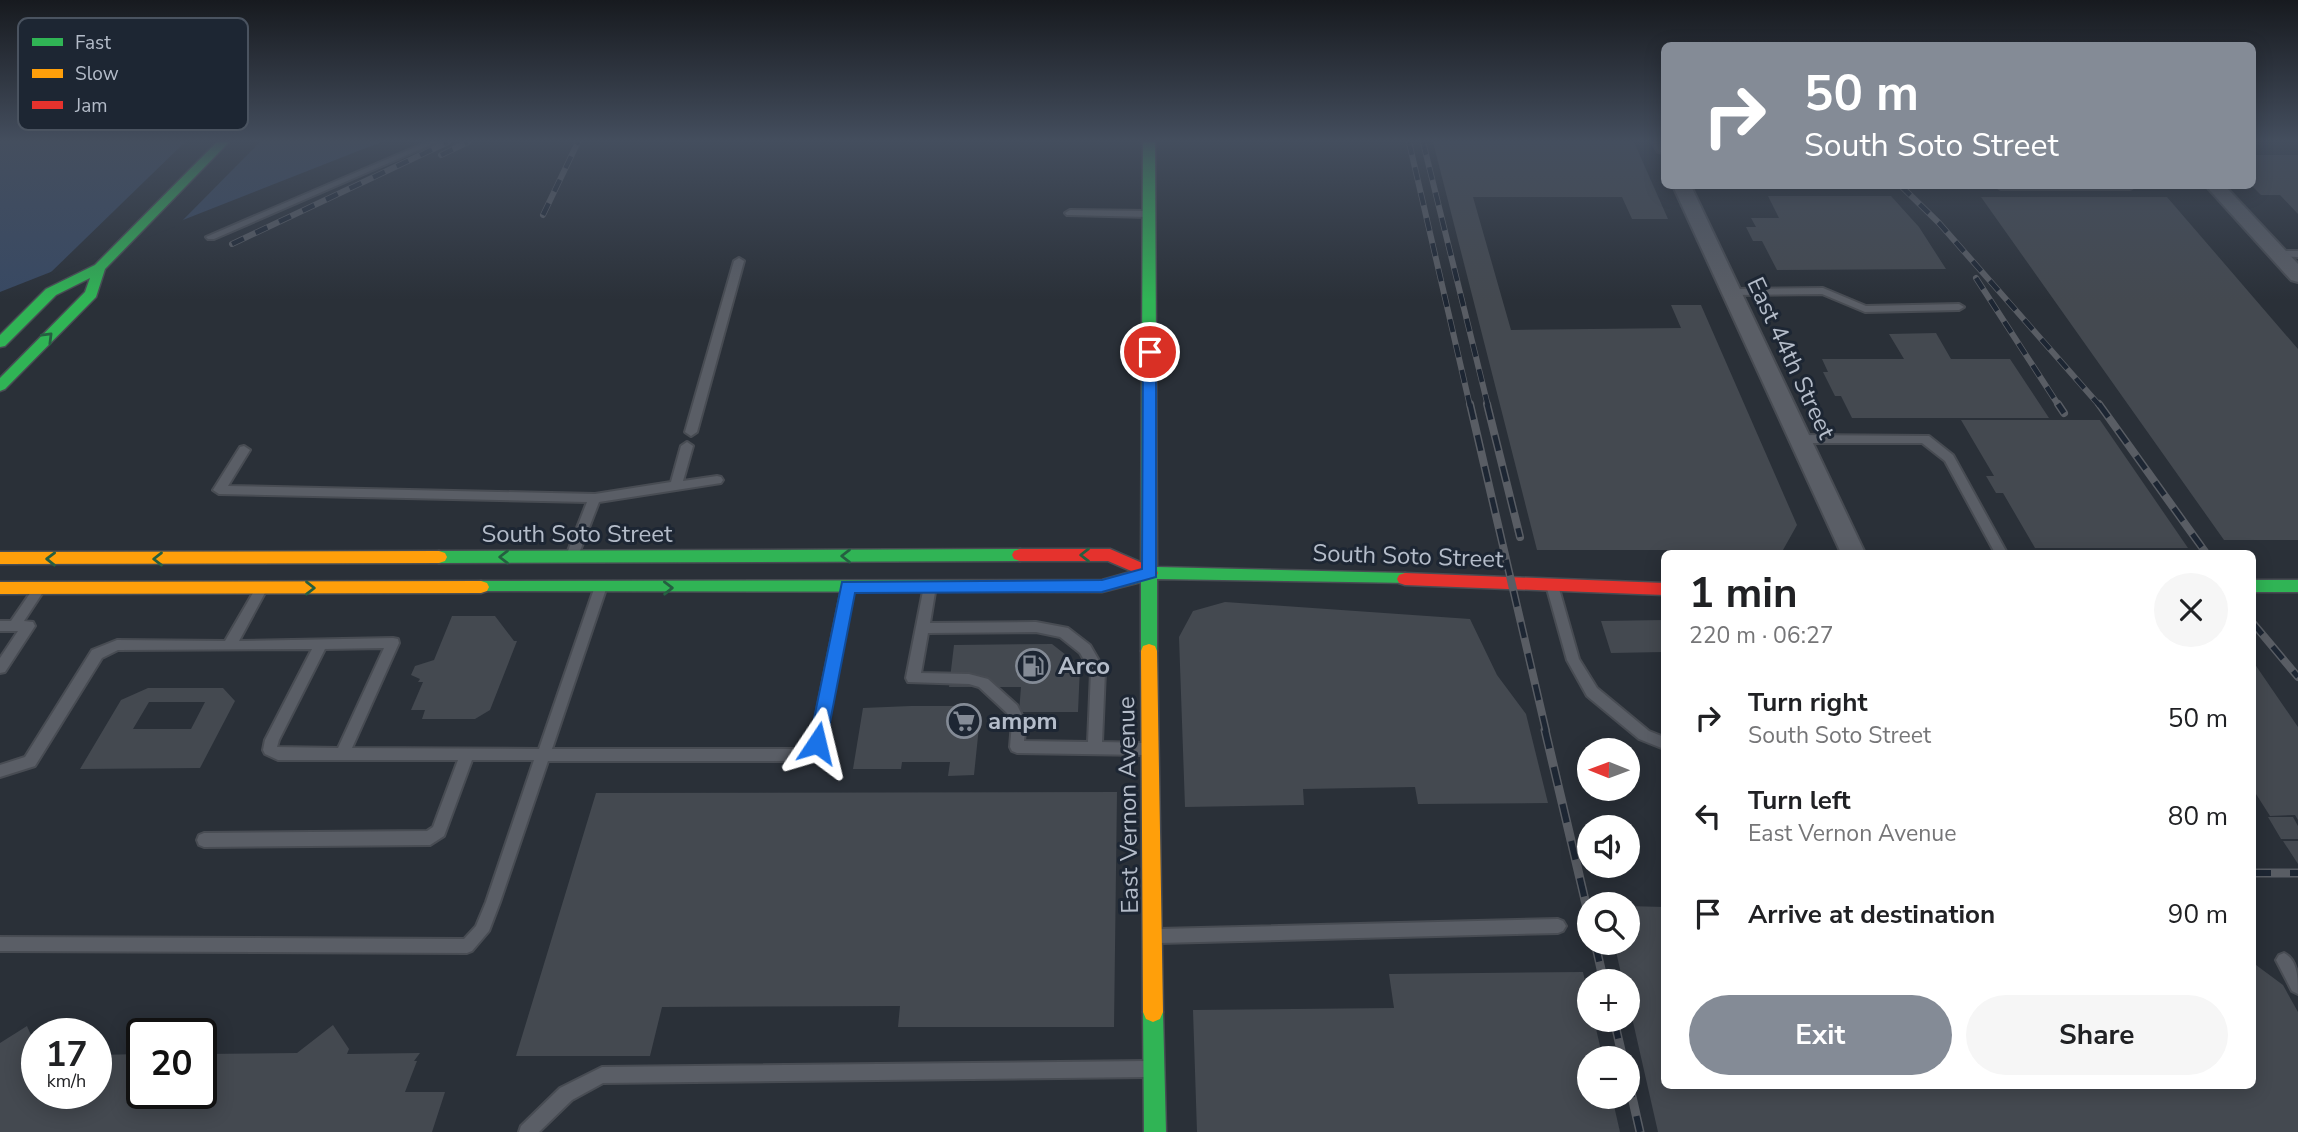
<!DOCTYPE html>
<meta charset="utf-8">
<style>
:root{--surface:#fff;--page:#f6f6f6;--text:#202124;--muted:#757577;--accent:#848b96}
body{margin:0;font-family:"Nunito Sans",sans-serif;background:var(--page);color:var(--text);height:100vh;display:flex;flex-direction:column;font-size:26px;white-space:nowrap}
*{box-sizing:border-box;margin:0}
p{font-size:23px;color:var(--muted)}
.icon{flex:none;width:38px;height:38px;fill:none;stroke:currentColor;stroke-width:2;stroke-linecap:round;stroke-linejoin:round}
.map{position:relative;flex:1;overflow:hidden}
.drawer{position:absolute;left:1661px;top:550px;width:595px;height:539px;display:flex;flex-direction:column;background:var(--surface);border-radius:10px;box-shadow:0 4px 18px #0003}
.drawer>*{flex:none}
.hud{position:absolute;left:1661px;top:42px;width:595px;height:147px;border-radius:10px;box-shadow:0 4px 18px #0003;background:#848b96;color:#fff;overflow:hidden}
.needle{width:46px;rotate:271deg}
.fabs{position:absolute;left:1577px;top:738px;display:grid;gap:14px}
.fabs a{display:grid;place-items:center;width:63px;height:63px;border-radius:50%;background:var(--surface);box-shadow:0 4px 18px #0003;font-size:35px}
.speed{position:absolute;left:21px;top:1018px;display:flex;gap:14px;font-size:35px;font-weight:700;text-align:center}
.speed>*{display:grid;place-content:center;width:91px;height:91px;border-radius:50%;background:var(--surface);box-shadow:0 4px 18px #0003;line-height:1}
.speed small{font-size:18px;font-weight:400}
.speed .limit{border:4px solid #111;border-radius:10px;background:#fff;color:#111}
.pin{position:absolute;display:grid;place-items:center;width:60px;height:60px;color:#fff;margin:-30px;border:4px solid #fff;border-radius:50%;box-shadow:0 2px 7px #0007}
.me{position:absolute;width:77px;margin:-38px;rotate:10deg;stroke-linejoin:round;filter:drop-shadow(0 0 5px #0008)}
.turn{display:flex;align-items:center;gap:24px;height:147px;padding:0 28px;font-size:32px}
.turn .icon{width:91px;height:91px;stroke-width:2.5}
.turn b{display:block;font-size:49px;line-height:60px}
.round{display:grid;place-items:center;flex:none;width:74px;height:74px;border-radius:37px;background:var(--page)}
.summary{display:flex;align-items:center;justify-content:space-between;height:119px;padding:0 28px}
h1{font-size:42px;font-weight:700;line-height:52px}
.button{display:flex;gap:14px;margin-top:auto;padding:14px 28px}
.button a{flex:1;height:80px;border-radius:42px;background:var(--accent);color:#fff;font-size:28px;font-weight:700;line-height:80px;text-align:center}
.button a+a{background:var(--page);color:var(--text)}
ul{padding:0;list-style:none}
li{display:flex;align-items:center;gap:21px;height:98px;padding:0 28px}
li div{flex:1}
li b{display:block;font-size:26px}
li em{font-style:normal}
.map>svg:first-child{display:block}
</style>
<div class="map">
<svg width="2298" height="1132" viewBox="0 0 2298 1132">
<rect width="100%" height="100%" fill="#2a3038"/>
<path fill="#384963" d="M0 142H381L0 292Z"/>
<path fill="#2a3038" d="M185 142H260L177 226 46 277Z"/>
<path fill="#444950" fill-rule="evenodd" d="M1433 142H1634L1668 219H1632L1622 197H1473L1511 330 1681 328 1671 305H1701L1797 525 1783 550H1537Z
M2252 155H2298V214L2280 195H2261L2252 186Z
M1768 196H1891L1919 227 1946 269 1777 270 1762 241H1753L1746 227H1756L1751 218H1779Z
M1981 197H2167L2298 349V540H2224Z
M1936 333 1951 359H2010L2049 418H1852L1841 396H1835L1823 372H1828L1822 359H1904L1889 334Z
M1961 420H2100L2188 548H2035L2003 493H1996L1986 476H1994Z
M1225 602 1470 619 1497 675 1526 714 1548 803 1418 804 1415 787 1303 789 1304 805 1185 807 1179 637 1193 611Z
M452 616H495L514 641H517L490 710 475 719H422L425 710H411L423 682H418L420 679 411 675 415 666 434 660Z
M1664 620V652L1611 653 1601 621Z
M1052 644 1080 666 1078 712H1019L1021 687H949L954 645Z
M2252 660 2298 727V820L2295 815 2270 816 2256 794H2252Z
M148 688H223L235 701 200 768 80 769 121 700ZM149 702H205L191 729H133Z
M911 706H968L980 717 974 775 948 776 950 762H902L901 769H853L863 708Z
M1117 792 1114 1027H898L900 1006 662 1007 650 1056H516L596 793Z
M2268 817H2293L2298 826V839H2281Z
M2283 841H2298V864Z
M1628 906 1664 907V1085H2252V962L2283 985 2298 1012V1132H1658L1628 1000V982H1623L1614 943H1628Z
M1583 972 1589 999V1020H1594L1603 1059H1589V1097H1612L1620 1132H1197L1193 1010 1394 1008 1389 974Z
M333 1025 349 1049 347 1054 420 1053 414 1061H417L405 1092H445L432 1132H0V1043L27 1026 37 1049V1094H96V1055L142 1054V1094H201V1054L297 1053Z"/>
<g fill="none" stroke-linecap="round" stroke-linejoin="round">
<g stroke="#484c53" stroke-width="4">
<path id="lane" d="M427 142H437L214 239H208L206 237Z
M1996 186H2135L2130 189H2001Z
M1070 210 1149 211 1154 214 1149 217 1067 215 1065 213Z
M2278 251H2298V257L2275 256 2273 254Z
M739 258 744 261 697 432 691 436 685 432 734 261Z
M1823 288 1866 306 1959 304 1964 307 1959 310 1865 312 1822 294 1732 295 1727 292 1732 289Z
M1800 435 1929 436 1953 455 2007 553H1995L1945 461 1922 443H1800L1794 439Z
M687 442 693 446 683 481 717 476 721 477 723 480 721 483 599 502 578 556 576 559H568L566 556 587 502 219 494 213 490 240 447 244 446 250 450 228 486 595 494 671 482 681 446Z
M1552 580 1556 582 1558 585 1579 659 1597 688 1649 731 1664 737V749L1639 739 1587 696 1567 660 1546 585 1548 582Z
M930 581 934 583 936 586 930 623 1036 622 1068 628 1090 645 1105 671 1102 742 1145 743 1150 745 1152 749 1150 753 1145 755 1017 753 1012 751 1010 747 1012 723 1007 713 979 687 969 684 908 682 906 678 924 586 926 583ZM1036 632 1060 637 1080 653 1091 672 1088 742 1024 741 1026 723 1017 705 988 679 969 674 921 673 928 633Z
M848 582 852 584 854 587 822 747 802 761H548L500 902 489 931 472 951 467 953 0 951V937L464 939 476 926 486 902 534 760H472L444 836 430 845 204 847 199 845 197 840 199 835 204 833 427 831 433 827 458 760H278L265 754 263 750 265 740 312 649 118 650 102 658 35 766 0 777V765L25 757 92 650 117 640 225 641 257 586H265L267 589 239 641 393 638 398 639 399 643 352 748 539 749 594 589 596 586H604L606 589 552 749H799L811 740 842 587 844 584ZM384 648 338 748 277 747 279 740 325 649Z
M39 584 43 586 45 589 24 621 33 622 35 626 5 672 0 673V658L18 631H0V621H11L35 586Z
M1558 919 1563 921 1566 926 1563 931 1558 933 1159 943 1154 941 1151 936 1154 931 1159 929Z
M2284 953C2298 960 2298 978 2298 994L2292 991 2276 960 2279 955Z
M1147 1061 1153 1063 1155 1069 1153 1075 1147 1077 603 1083 572 1100 539 1132H519L521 1126 560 1088 602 1067Z"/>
</g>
<g stroke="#484c53" stroke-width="4">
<path id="street" d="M1652 142H1664V153L1658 152Z
M1673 186H1691L1865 553H1841Z
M2206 186H2225L2298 264V282L2291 280Z"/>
</g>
<g stroke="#484c53" stroke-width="3">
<path id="fast" d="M217 142H229L105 269 96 297 5 389 0 391V378L85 292 90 278 56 295 5 346 0 347V335L46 289 95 265Z
M1143 142H1155L1157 567 1405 573 1411 575 1413 579 1411 583 1157 579V651L1155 656 1149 658 1143 656 1141 651V582L1102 592 475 591 473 587 475 583 481 581 1102 580 1141 569Z
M1020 549 1026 551 1028 555 1026 559 1020 561 439 563 433 561 431 557 433 553 439 551Z
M2252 580H2298V592H2252Z
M1153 1002 1160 1005 1163 1012 1166 1132H1144L1143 1012 1146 1005Z"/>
</g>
<g stroke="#484c53" stroke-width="3">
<path id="slow" d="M439 551 445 553 447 557 445 561 439 563 0 564V552Z
M481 581 487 583 489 587 487 591 481 593 0 594V582Z
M1149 644 1155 646 1157 651 1163 1012 1160 1019 1153 1022 1146 1019 1143 1012 1141 651 1143 646Z"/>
</g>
<g stroke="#484c53" stroke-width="3">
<path id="jam" d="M1020 549H1110L1156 569 1158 573 1156 577 1150 579 1108 561H1020L1014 559 1012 555 1014 551Z
M1405 573 1664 583V595L1405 585 1399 583 1397 579 1399 575Z"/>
</g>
<use href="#lane" fill="#5a5e66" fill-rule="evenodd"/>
<use href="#street" fill="#5a5e66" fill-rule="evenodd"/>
<use href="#fast" fill="#30b455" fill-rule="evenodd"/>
<use href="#slow" fill="#ff9f0a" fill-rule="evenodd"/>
<use href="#jam" fill="#e5322d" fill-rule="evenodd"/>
<g stroke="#595d64" stroke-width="6">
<path id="rail-far2" d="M1409 142 1470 406
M1423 142 1488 406
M441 155 468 142
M1901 186 1939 223 2100 406
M543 215 578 142
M232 244 448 142
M1976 278 2059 406"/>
</g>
<g stroke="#595d64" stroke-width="8">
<path id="rail-far1" d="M1470 404 1546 731
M1487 404 1520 537
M2058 404 2064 413
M2099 404 2206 553
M2252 622 2298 677"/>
</g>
<g stroke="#595d64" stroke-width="9">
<path id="rail" d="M1545 730 1589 917
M2252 873H2298
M1595 943 1604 982
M1614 1020 1623 1059
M1628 1079 1640 1132"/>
</g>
<use href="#rail-far2" stroke="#1d2633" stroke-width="4.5" stroke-dasharray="13" stroke-linecap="butt"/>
<use href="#rail-far1" stroke="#1d2633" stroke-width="5" stroke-dasharray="16" stroke-linecap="butt"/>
<use href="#rail" stroke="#1d2633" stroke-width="6" stroke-dasharray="19" stroke-linecap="butt"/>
</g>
<defs><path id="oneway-chevron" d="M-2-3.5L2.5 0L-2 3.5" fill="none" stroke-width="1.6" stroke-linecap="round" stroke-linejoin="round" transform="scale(1.75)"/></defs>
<g stroke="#255f41">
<use href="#oneway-chevron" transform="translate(48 337) rotate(-45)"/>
<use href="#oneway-chevron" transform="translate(1085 555) rotate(180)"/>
<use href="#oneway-chevron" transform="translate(846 556) rotate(180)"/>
<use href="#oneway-chevron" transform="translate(504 557) rotate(180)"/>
<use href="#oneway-chevron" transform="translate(51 559) rotate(-179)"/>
<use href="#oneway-chevron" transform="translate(158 559) rotate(180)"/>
<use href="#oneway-chevron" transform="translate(310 588)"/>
<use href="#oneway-chevron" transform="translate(668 588) rotate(-1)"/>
</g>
<linearGradient id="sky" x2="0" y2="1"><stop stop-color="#171a1f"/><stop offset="0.47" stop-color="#444e5e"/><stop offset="1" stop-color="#444e5e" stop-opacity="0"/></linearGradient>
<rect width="2298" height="300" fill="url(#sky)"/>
<path fill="#1a73e8" stroke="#114b97" stroke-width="2" d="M1150 347 1156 352V577L1102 592 855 593 826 743 817 751 811 749 809 743 842 582 1102 580 1142 569 1143 352Z"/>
<defs>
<g id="fuel-ring" transform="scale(1.75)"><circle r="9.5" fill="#1d2633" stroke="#848b96" stroke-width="1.5"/><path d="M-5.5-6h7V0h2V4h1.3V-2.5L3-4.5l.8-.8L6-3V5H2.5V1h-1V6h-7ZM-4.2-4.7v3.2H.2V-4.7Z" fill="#848b96"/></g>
<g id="supermarket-ring" transform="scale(1.75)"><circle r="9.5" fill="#1d2633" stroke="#848b96" stroke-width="1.5"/><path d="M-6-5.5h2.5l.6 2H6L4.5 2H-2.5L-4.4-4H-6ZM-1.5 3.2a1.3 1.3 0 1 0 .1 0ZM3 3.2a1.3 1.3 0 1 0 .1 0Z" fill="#848b96"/></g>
</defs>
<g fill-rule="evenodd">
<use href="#fuel-ring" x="1033" y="666"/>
<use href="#supermarket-ring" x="964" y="721"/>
</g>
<g text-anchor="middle" stroke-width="6" stroke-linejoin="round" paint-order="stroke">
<g font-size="24" fill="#b4bcc9" stroke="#1d2633">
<text transform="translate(1791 358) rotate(65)" y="8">East 44th Street</text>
<text x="577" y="542">South Soto Street</text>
<text transform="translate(1408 556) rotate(2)" y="8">South Soto Street</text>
<text transform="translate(1128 805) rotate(-91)" y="8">East Vernon Avenue</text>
</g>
<g font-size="24" font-weight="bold" fill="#b4bcc9" stroke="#1d2633" text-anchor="start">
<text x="1058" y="674">Arco</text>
<text x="988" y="729">ampm</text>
</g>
</g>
<rect x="18" y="18" width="230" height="112" rx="10" fill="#1d2633" stroke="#4a5360" stroke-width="2"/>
<rect x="32" y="38" width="31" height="8" fill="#30b455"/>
<rect x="32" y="69" width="31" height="9" fill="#ff9f0a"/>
<rect x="32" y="101" width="31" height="8" fill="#e5322d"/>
<g font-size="19" fill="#b4bcc9">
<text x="75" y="49">Fast</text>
<text x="75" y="80">Slow</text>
<text x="75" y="112">Jam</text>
</g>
</svg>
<div class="fabs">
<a><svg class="needle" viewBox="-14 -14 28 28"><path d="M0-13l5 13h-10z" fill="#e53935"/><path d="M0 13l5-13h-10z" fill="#757577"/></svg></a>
<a><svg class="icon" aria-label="sound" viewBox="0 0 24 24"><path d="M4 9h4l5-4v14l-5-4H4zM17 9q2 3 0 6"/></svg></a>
<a><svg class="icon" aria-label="search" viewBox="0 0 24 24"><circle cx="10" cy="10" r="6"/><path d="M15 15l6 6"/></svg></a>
<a>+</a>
<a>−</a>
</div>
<div class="speed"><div>17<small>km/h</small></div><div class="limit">20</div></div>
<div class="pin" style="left:1150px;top:352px;background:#d93025"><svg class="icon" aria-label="arrive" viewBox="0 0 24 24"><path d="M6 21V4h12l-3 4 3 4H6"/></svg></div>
<svg class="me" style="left:817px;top:743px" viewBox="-20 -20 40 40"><path d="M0-17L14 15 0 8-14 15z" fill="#1a73e8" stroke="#fff" stroke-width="4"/></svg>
<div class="hud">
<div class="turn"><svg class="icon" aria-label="right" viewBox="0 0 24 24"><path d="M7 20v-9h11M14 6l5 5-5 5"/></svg><div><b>50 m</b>South Soto Street</div></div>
</div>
<section class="drawer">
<div class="summary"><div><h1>1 min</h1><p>220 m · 06:27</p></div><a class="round"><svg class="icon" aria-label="close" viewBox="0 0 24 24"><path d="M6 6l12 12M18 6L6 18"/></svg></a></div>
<ul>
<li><svg class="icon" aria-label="right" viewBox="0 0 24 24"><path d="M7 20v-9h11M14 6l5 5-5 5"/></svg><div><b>Turn right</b><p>South Soto Street</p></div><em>50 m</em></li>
<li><svg class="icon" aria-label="left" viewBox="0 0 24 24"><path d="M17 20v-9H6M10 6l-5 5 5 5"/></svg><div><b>Turn left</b><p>East Vernon Avenue</p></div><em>80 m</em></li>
<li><svg class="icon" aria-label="arrive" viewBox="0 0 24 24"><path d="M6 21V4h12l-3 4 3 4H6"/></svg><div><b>Arrive at destination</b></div><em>90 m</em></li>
</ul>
<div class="button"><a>Exit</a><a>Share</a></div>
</section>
</div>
